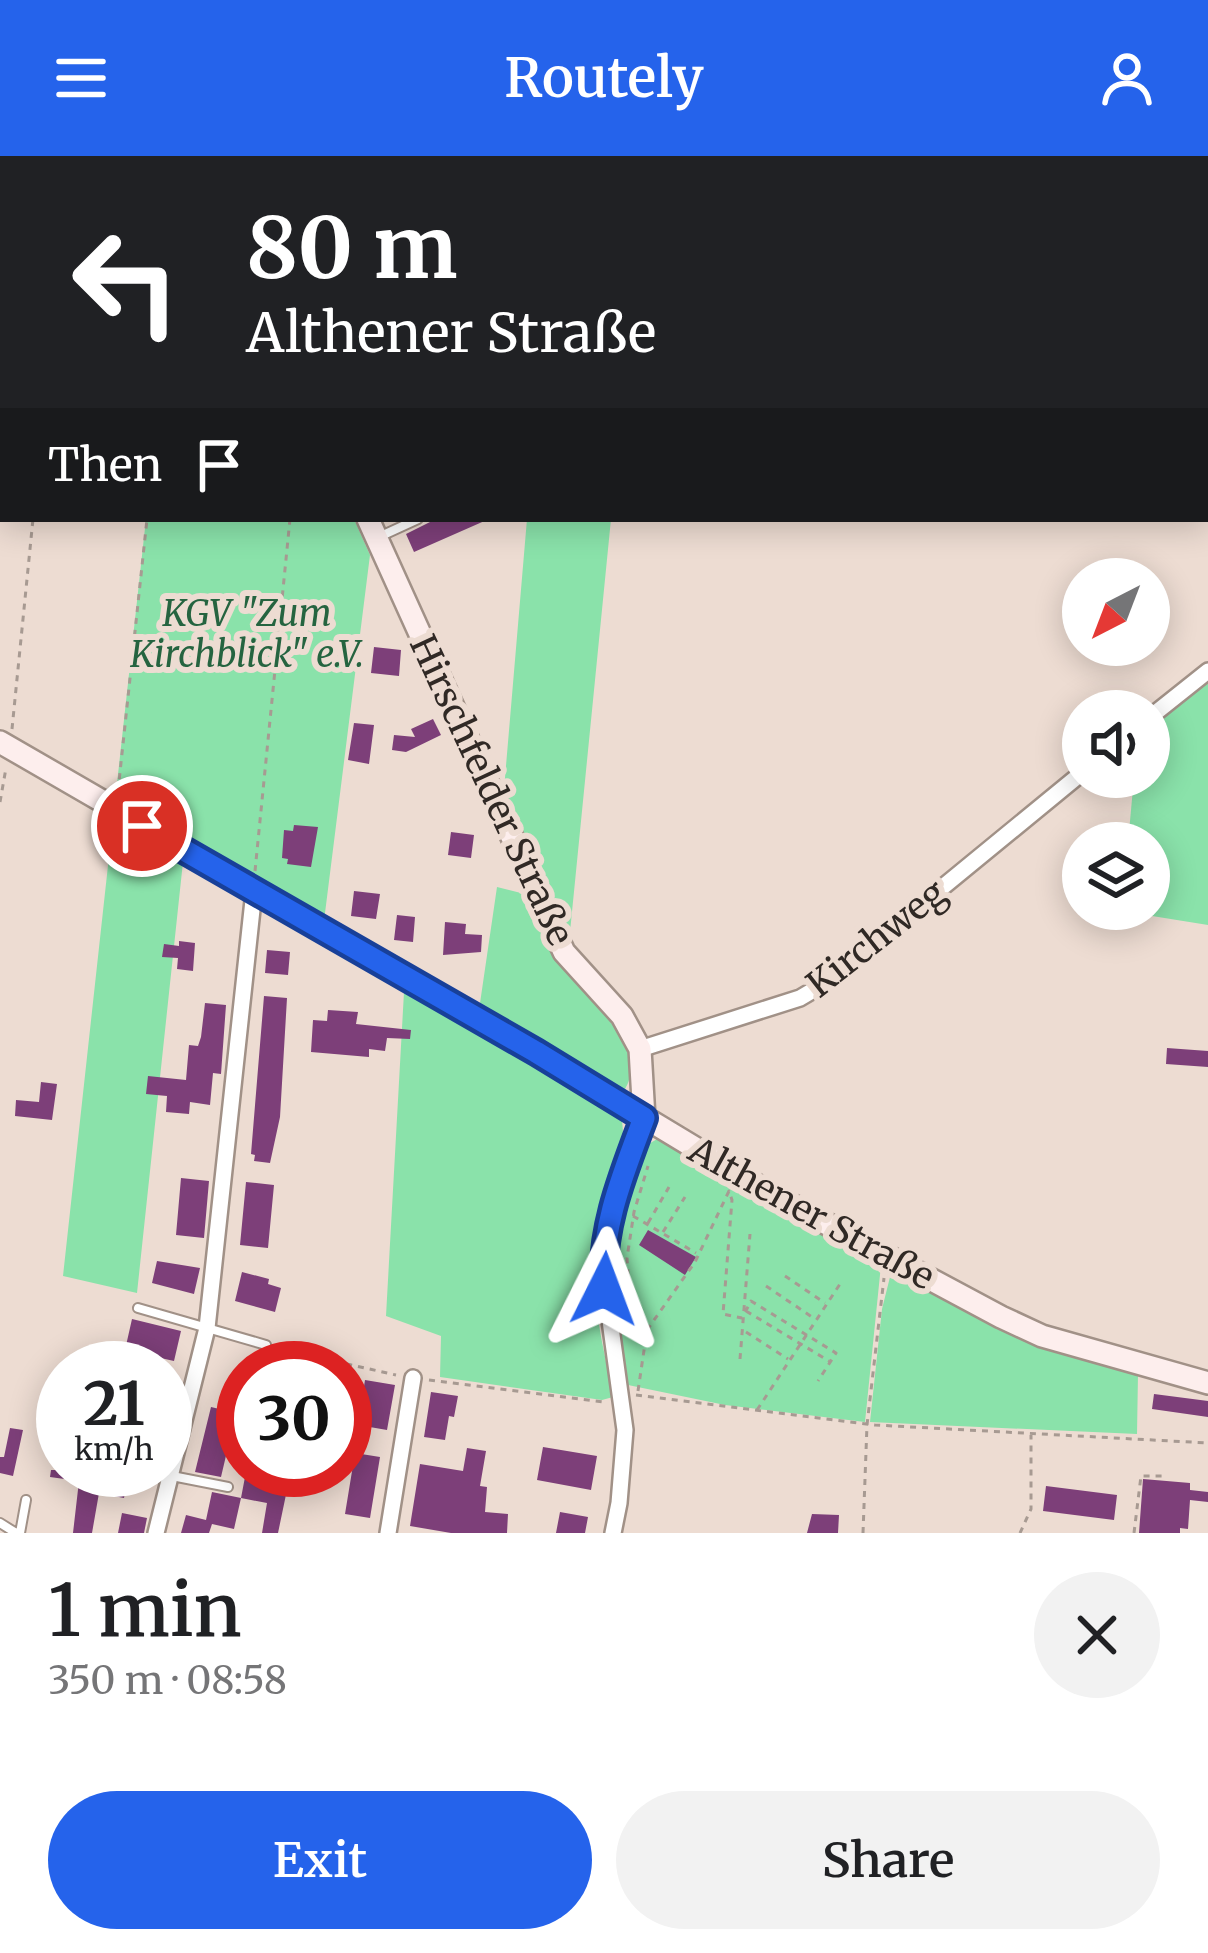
<!DOCTYPE html>
<meta charset="utf-8">
<style>
:root{--surface:#fff;--page:#f2f2f2;--text:#202124;--muted:#757577;--accent:#2563eb}
body{margin:0;font-family:Merriweather,serif;background:var(--page);color:var(--text);height:100vh;display:flex;flex-direction:column;font-size:45px;white-space:nowrap}
*{box-sizing:border-box;margin:0}
p{font-size:39px;color:var(--muted)}
.icon{flex:none;width:66px;height:66px;fill:none;stroke:currentColor;stroke-width:2;stroke-linecap:round;stroke-linejoin:round}
.map{position:relative;height:1377px;overflow:hidden}
.details{display:flex;flex-direction:column;background:var(--surface);flex:1}
.details>*{flex:none}
.hud{position:absolute;left:0px;top:0px;width:1209px;height:366px;box-shadow:0 6px 30px #0003;background:#202124;color:#fff;overflow:hidden}
.needle{width:78px;rotate:222deg}
.buttons{position:absolute;left:1062px;top:402px;display:grid;gap:24px}
.buttons a{display:grid;place-items:center;width:108px;height:108px;border-radius:50%;background:var(--surface);box-shadow:0 6px 30px #0003;font-size:60px}
.speed{position:absolute;left:36px;top:1185px;display:flex;gap:24px;font-size:60px;font-weight:700;text-align:center}
.speed>*{display:grid;place-content:center;width:156px;height:156px;border-radius:50%;background:var(--surface);box-shadow:0 6px 30px #0003;line-height:1}
.speed small{font-size:30px;font-weight:400}
.speed .limit{border:18px solid #d22;background:#fff;color:#111}
.pin{position:absolute;display:grid;place-items:center;width:102px;height:102px;color:#fff;margin:-51px;border:6px solid #fff;border-radius:50%;box-shadow:0 3px 12px #0007}
.me{position:absolute;width:132px;margin:-66px;rotate:3deg;stroke-linejoin:round;filter:drop-shadow(0 0 9px #0008)}
.turn{display:flex;align-items:center;gap:42px;height:252px;padding:0 48px;font-size:54px}
.turn .icon{width:156px;height:156px;stroke-width:2.5}
.turn b{display:block;font-size:84px;line-height:102px}
.then{display:flex;align-items:center;height:114px;padding:0 48px;background:#0003;gap:24px;font-size:45px}
.round{display:grid;place-items:center;flex:none;width:126px;height:126px;border-radius:63px;background:var(--page)}
.head{display:flex;align-items:center;justify-content:space-between;height:204px;padding:0 48px}
h1{font-size:72px;font-weight:600;line-height:90px}
.action{display:flex;gap:24px;margin-top:auto;padding:24px 48px}
.action a{flex:1;height:138px;border-radius:72px;background:var(--accent);color:#fff;font-size:48px;font-weight:600;line-height:138px;text-align:center}
.action a+a{background:var(--page);color:var(--text)}
header{display:flex;justify-content:space-between;align-items:center;height:156px;padding:0 48px;background:var(--accent);color:#fff;font-size:54px;font-weight:600}
.map>svg:first-child{display:block}
</style>
<header><svg class="icon" aria-label="menu" viewBox="0 0 24 24"><path d="M4 6h16M4 12h16M4 18h16"/></svg>Routely<svg class="icon" aria-label="person" viewBox="0 0 24 24"><circle cx="12" cy="8" r="4"/><path d="M4 21q1-7 8-7t8 7"/></svg></header>
<div class="map">
<svg width="1208" height="1377" viewBox="0 0 1208 1377">
<rect width="100%" height="100%" fill="#eddcd2"/>
<path fill="#8ae2aa" d="M146 363H354L370 399 324 765 185 687 137 1137 63 1120Z
M527 363H611L569 786 503 645Z
M1208 522V769L1121 755 1149 753V687H1128L1134 621H1149V570Z
M497 731 525 738C535 761 545 787 559 806 582 837 651 892 625 933L617 932 479 854Z
M404 836 621 960C631 1006 601 1053 596 1099 590 1146 605 1195 613 1241L602 1244 440 1221 441 1180 386 1160Z
M659 982 881 1109 865 1266 725 1249 628 1229 615 1155 614 1114 616 1089 638 1001 645 990Z
M891 1117 1138 1218 1137 1278 870 1266 882 1153Z"/>
<path fill="#7d3f79" d="M436 363H489L414 396 406 378Z
M374 491 401 494 399 520 371 517Z
M433 563 441 579 406 596 392 594 394 579 415 581 411 573Z
M354 567 374 569 369 608 348 604Z
M294 669 318 671 311 711 287 708 288 703 282 702 284 674 293 675Z
M451 676 474 679 471 702 448 699Z
M354 735 380 738 376 763 351 760Z
M397 759 415 761 413 786 394 784Z
M445 766 466 768 465 778 482 779 481 796 443 799Z
M179 785 195 787 193 815 177 813 178 802 162 801 164 788 179 790Z
M267 794 290 796 288 819 265 817Z
M264 840 287 842 280 961 270 1007 254 1005 255 999 251 998Z
M205 847 226 849 221 918 213 917 210 949 190 946 189 958 166 956 167 940 146 938 148 920 186 924 189 889 198 890 201 881Z
M328 854 358 856 356 868 411 874 410 883 387 882 385 895 369 893V901L311 896 313 864 327 865Z
M1167 892 1208 895V911L1166 908Z
M41 926 57 928 52 964 15 960 16 944 39 946Z
M181 1022 209 1025 204 1082 176 1079Z
M246 1026 274 1029 268 1092 240 1089Z
M648 1074 696 1101 685 1119 639 1089Z
M157 1105 200 1112 194 1138 152 1127Z
M242 1116 269 1123 268 1128 281 1132 275 1156 235 1145Z
M132 1163 181 1175 174 1205 125 1194Z
M365 1224 395 1229 387 1274 364 1270 368 1244 362 1243Z
M431 1236 458 1240 454 1261 449 1260 445 1284 424 1281Z
M1154 1238 1208 1245V1261L1152 1253Z
M211 1251 236 1257 221 1321 195 1316Z
M49 1255 63 1257V1294L44 1291Z
M10 1272 23 1274 13 1320 0 1317V1301H4Z
M543 1291 597 1300 591 1334 537 1324Z
M467 1292 486 1295 480 1330 487 1331 485 1356 508 1358 507 1377H451L410 1370 420 1308 463 1315Z
M355 1297 380 1301 370 1362 345 1358Z
M51 1314H85L126 1331 124 1342 99 1337 92 1377H73L79 1325 50 1321Z
M245 1321 288 1329 278 1377H262L267 1347 241 1342Z
M1143 1323 1190 1327V1334L1208 1336V1346L1190 1344 1188 1373 1180 1372V1377H1139Z
M1046 1330 1117 1339 1114 1364 1043 1355Z
M212 1336 241 1342 234 1373 212 1368 209 1377H181L186 1359 206 1364Z
M560 1356 588 1361 585 1377H556Z
M122 1357 147 1362 144 1377H118Z
M812 1358 839 1359 838 1377H807Z"/>
<g fill="none" stroke-linecap="round" stroke-linejoin="round">
<g stroke="#a19187" stroke-width="12">
<path id="lane" d="M381 380 418 363
M138 1152 266 1189
M172 1320 228 1331
M0 1367 16 1377
M20 1377 26 1344"/>
</g>
<g stroke="#a19187" stroke-width="20">
<path id="street" d="M1149 562 1208 515
M640 893 800 842 827 826 1083 616
M156 1377 207 1172 254 735
M388 1377 413 1222
M613 1377 619 1347 625 1274 602 1106 610 1060 644 962"/>
</g>
<g stroke="#a19187" stroke-width="26">
<path id="secondary" d="M202 0 204 3
M368 363 564 796 622 860 640 893 644 962
M0 586 536 896 773 1039 1001 1161 1042 1180 1208 1227"/>
</g>
<path stroke="#a79a92" stroke-width="3" stroke-dasharray="6 6" stroke-linecap="butt" d="M69 3 70 0
M12 573 33 363
M118 635 147 363
M0 646 6 612
M255 715 290 363
M633 1060 696 1097
M648 1067 669 1031
M663 1076 685 1041
M785 1120 825 1147
M766 1130 815 1163
M746 1155 829 1205
M647 1174 695 1106 729 1035 732 1044 723 1158 742 1162 751 1145 836 1197 818 1225
M746 1176 788 1203
M276 1192 396 1219
M740 1203 750 1078
M429 1224 604 1246
M638 1235 647 1174 629 1132 627 1102 634 1056 648 1010
M636 1239 875 1269 1208 1287
M757 1254 842 1125
M863 1377 867 1269 884 1122
M1020 1377 1031 1353V1279
M1134 1377 1141 1320H1165"/>
<use href="#lane" stroke="#fff" stroke-width="8"/>
<use href="#street" stroke="#fff" stroke-width="15"/>
<use href="#secondary" stroke="#fdeeed" stroke-width="21"/>
</g>
<g fill="none" stroke-linecap="round" stroke-linejoin="round">
<g stroke="#184099" stroke-width="30">
<path id="route" d="M142 670 536 896 644 962C623 1018 600 1073 604 1133"/>
</g>
<use href="#route" stroke="#2563eb" stroke-width="21"/>
</g>
<g text-anchor="middle" stroke-width="12" stroke-linejoin="round" paint-order="stroke">
<g font-size="36" font-style="italic" fill="#256440" stroke="#eddcd2">
<text x="247" y="470">KGV "Zum<tspan x="247" dy="41">Kirchblick" e.V.</tspan></text>
</g>
<g font-size="36" fill="#302925" stroke="#eddcd2">
<text transform="translate(492 634) rotate(65)" y="13">Hirschfelder Straße</text>
<text transform="translate(876 782) rotate(-38)" y="13">Kirchweg</text>
<text transform="translate(812 1057) rotate(29)" y="13">Althener Straße</text>
</g>
</g>
</svg>
<div class="buttons">
<a><svg class="needle" viewBox="-14 -14 28 28"><path d="M0-13l5 13h-10z" fill="#e53935"/><path d="M0 13l5-13h-10z" fill="#757577"/></svg></a>
<a><svg class="icon" aria-label="sound" viewBox="0 0 24 24"><path d="M4 9h4l5-4v14l-5-4H4zM17 9q2 3 0 6"/></svg></a>
<a><svg class="icon" aria-label="layers" viewBox="0 0 24 24"><path d="M12 4l9 5-9 5-9-5zM3 14l9 5 9-5"/></svg></a>
</div>
<div class="speed"><div>21<small>km/h</small></div><div class="limit">30</div></div>
<div class="pin" style="left:142px;top:670px;background:#d93025"><svg class="icon" aria-label="arrive" viewBox="0 0 24 24"><path d="M6 21V4h12l-3 4 3 4H6"/></svg></div>
<svg class="me" style="left:604px;top:1133px" viewBox="-20 -20 40 40"><path d="M0-17L14 15 0 8-14 15z" fill="#2563eb" stroke="#fff" stroke-width="4"/></svg>
<div class="hud">
<div class="turn"><svg class="icon" aria-label="left" viewBox="0 0 24 24"><path d="M17 20v-9H6M10 6l-5 5 5 5"/></svg><div><b>80 m</b>Althener Straße</div></div>
<div class="then">Then<svg class="icon" aria-label="arrive" viewBox="0 0 24 24"><path d="M6 21V4h12l-3 4 3 4H6"/></svg></div>
</div>
</div>
<section class="details">
<div class="head"><div><h1>1 min</h1><p>350 m · 08:58</p></div><a class="round"><svg class="icon" aria-label="close" viewBox="0 0 24 24"><path d="M6 6l12 12M18 6L6 18"/></svg></a></div>
<div class="action"><a>Exit</a><a>Share</a></div>
</section>
